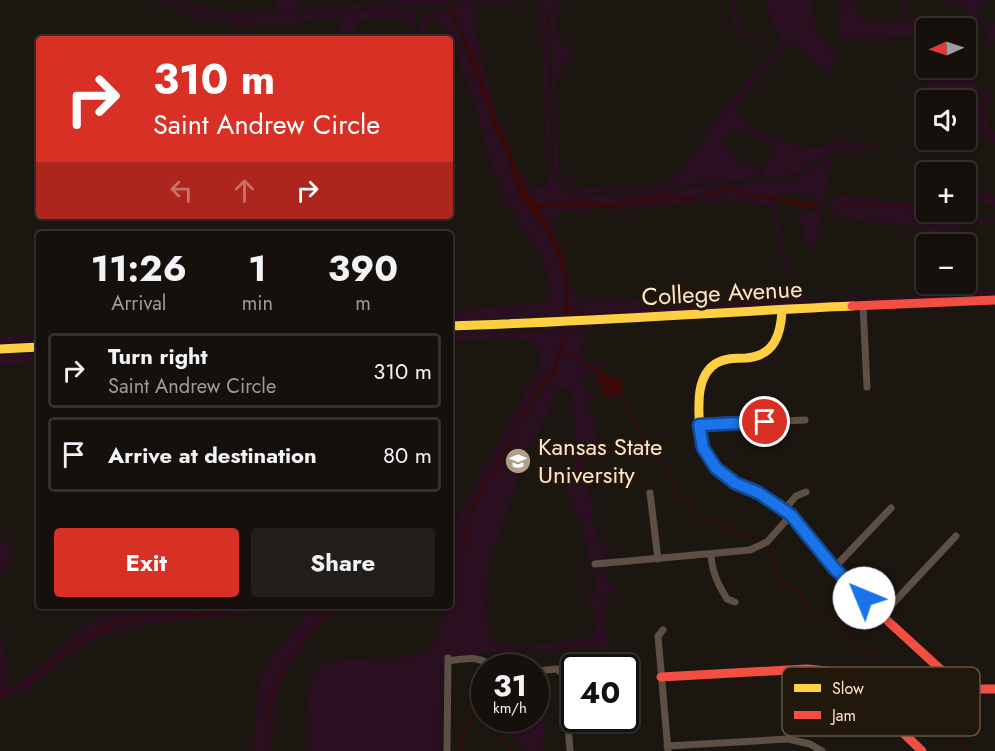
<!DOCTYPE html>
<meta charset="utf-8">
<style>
:root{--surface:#15100c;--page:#221e1a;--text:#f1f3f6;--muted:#9d9d9d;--line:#34302d;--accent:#d93025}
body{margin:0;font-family:Jost,sans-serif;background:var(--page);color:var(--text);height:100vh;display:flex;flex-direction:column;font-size:22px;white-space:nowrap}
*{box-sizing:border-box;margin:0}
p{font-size:20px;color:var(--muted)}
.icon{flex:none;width:33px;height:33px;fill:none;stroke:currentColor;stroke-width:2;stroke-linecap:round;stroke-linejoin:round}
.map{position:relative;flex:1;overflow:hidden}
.details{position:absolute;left:36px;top:231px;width:417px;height:378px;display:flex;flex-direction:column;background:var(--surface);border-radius:6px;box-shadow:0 2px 4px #0004,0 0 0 2px var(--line)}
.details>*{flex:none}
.hud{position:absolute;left:36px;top:36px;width:417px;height:183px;border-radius:6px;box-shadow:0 2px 4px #0004,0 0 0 2px var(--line);background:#d93025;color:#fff;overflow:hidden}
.needle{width:39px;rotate:267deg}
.tools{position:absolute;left:916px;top:18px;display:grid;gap:12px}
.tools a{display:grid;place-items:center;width:60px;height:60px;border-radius:6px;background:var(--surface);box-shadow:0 2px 4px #0004,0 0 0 2px var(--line);font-size:30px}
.speed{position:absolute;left:471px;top:654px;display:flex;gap:12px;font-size:30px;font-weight:700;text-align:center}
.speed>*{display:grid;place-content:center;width:78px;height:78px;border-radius:50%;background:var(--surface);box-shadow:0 2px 4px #0004,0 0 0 2px var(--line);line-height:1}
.speed small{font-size:15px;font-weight:400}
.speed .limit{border:3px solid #111;border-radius:9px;background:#fff;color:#111}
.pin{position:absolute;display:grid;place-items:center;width:51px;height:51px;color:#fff;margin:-26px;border:3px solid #fff;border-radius:50%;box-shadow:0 2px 6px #0007}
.me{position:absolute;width:66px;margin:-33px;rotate:315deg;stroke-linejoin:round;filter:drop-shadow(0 0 4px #0008)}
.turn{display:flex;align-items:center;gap:21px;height:126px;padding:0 18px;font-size:27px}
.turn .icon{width:78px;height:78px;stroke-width:2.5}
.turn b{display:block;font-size:42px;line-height:51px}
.lanes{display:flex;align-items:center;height:57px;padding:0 18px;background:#0003;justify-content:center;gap:30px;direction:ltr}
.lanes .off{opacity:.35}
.eta{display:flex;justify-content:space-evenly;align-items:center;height:102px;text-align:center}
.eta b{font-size:36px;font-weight:700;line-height:42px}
.action{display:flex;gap:12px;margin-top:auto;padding:12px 18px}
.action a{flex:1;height:69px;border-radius:6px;background:var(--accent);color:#fff;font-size:24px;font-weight:700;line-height:69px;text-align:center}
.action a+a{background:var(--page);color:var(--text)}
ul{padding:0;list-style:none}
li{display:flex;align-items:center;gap:18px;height:75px;margin:0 12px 9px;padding:0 6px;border:3px solid var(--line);border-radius:6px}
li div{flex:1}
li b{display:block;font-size:22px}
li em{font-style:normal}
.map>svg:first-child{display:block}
</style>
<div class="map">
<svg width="995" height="751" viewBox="0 0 995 751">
<rect width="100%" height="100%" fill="#1c1610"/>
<path fill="#290f1f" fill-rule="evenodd" d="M150 0C174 0 193 16 217 18L405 8 414 14 416 24 414 39H411V24L407 19 360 20 355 22 356 39H339L338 20C326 18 305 18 296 25H243L242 39H238V29L235 22H205Z
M172 0C187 0 203 7 218 10 234 14 253 11 270 9L276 6 277 0H297L301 8 408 0H446V2L451 3 450 0H492L434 6H399L229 16 209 14Z
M535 0H555L565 15 560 12 554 15 562 45 574 54 558 75 555 90 558 162 561 173 573 185 580 188 664 183 672 179 680 171 723 110 780 43 781 39 770 19 766 0H812C813 12 813 24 819 34 825 46 836 49 835 63L833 61 831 73 826 72 794 44 789 45 762 74 735 108V112C758 131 783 145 814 148 824 149 830 141 840 141 856 140 870 147 885 151 899 154 913 153 926 159 903 153 861 145 838 151 817 157 787 187 765 176L764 170 774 147C761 145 750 129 735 128 726 140 718 146 734 154 741 158 735 157 741 161 746 166 754 165 760 167L759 179 591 193C572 193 560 184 554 166L550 20 545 7Z
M731 0H736C733 23 743 26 760 39L761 41 759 43 749 37 733 23Z
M840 0H853C861 32 883 20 907 20 908 14 900 7 900 0H905C906 10 911 19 920 24L952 28H927V30L919 32 920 36 843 39 840 36C839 23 841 13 840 0Z
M941 0H995L979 4 978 7 981 25 995 23V41L986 45 987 28H956L957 24 967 22 966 9 964 5 949 6Z
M519 1 538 5 547 16 550 165C553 187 571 195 592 196L787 180 797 177 833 156 814 251 812 253C803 242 804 224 795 212L810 213 818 210 819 205C810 193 789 187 779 197L745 195 736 189 719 190 712 192 709 195 704 193C692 199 682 199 669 194L647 201 638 197 619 205 593 202 537 205C523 189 519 170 511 151 492 106 474 61 455 15L451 8 448 9 463 40 474 71 479 77 482 95 488 103 493 126 506 151 519 195 547 233 560 261 566 287 563 316H539L450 322V311L540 303 549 296C554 267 526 237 513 214 494 180 485 143 475 106 467 80 455 54 445 30L438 21H428L423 39H418C419 29 421 20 429 13 442 3 500 3 519 1ZM529 3 536 5 541 11 548 185 544 188 534 187 530 184 515 163 491 92 478 43 473 19 474 12 481 6Z
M933 71 969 72 974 85 988 92 992 106H984V117H994L988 118 989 131H995V144L982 135 966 129V102H975L978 99 984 98 982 91 907 95 905 93 923 91 926 85V73Z
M966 189H973L995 195V207L968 198Z
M736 191C747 198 762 197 776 200L788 278 795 290 803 298 808 301 821 302 847 299 852 296 869 298 890 297 900 293 906 296 935 295 943 291 961 294 986 289 995 291V295L682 310 681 309 680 311 584 316 579 312V315L567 316 568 284 564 261 557 242 537 209 560 205 571 207 591 205 609 208 620 207 636 200 644 203 668 197 676 199H695L702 195 710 197 715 193ZM713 201 756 203 774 208 776 234 781 249 784 273 795 293 793 295 689 303 634 300 584 302 579 301 569 283 564 257 553 231 554 220 561 213 568 211 573 212 598 207 621 210Z
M840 194 857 198 927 203V212H957H951L948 216H975L995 221V224L978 223 936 233C927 233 922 227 914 226 886 223 856 223 830 212L828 206Z
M585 326 586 340 593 343 589 345 581 344 580 347 583 353H579V357L591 364 598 360 602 364 603 369 598 371 600 392 597 390 595 376 586 371 582 376 585 382 584 390 597 397 594 400 587 402 586 408 589 413H594L596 453 592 457 584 459 589 492 594 506C589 516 593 521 596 530 598 535 598 540 599 545H603L605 536 607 543 615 548 605 552V560H594V565L589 563 582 523 573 510 566 489 574 453 575 435 574 409 569 389 561 387 555 394 547 415 519 467 515 489 491 556 485 603 489 630 493 640 498 644 518 646 584 640 593 634 595 630 592 606 583 596 581 574 595 569 606 572 609 583 616 587 614 594 606 596 607 611 602 614 603 634 608 635 609 650H601L596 646V647C556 649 514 649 475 654V656L455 657 454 653 453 656 451 654H445L442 751H440L441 656 439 751H306C305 717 304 695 319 664L329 661 416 656C439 651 440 625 445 606H450V586L453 571 450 557V520L459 515 539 367 538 349 532 341 516 339 450 341V333L540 331 565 328 557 359 551 373 542 383 521 418 509 446 498 458 495 469 485 479 483 489 474 501 467 532V552H469C468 536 469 517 476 503 480 493 484 492 486 481L497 469 501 458 509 449 512 438 522 420 556 369 568 328 579 327 578 329ZM594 572 596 596 585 597 583 573Z
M39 335V342L0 344V337Z
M39 353V363L0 365V355Z
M0 538C21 547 7 564 0 579Z
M147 606 161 610 180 611 210 606H341C318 623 278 676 274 705 272 720 274 736 271 751H252C258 732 255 714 257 694 260 664 289 637 307 614V610L305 608 130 626 97 638 80 647 49 673 31 686 0 702V628L7 665V684L14 685C26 677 37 669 48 660 57 652 65 643 75 634 94 618 122 607 147 606Z
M536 699 539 701 543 699 541 701 543 702 545 726 542 751H525L500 719 536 718Z"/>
<path fill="#3c0806" d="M451 8 483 80 496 119 510 149 517 170 527 193 538 205 561 202 574 204 580 201 619 205 634 198 647 201 669 194 681 198 691 196 697 198 704 193 709 195 714 191 737 189 745 195 781 197 819 205 818 209 758 197H745L736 191 715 193 710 197 702 195 697 199 684 201 668 197 650 204 636 200 617 208 591 205 571 207 560 205 538 209 557 242 564 261 568 284 567 316H563L566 287 560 261 547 233 519 195 506 151 493 126 488 103 482 95 479 77 474 71 463 40 451 13 447 10Z
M565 328H568L554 374 545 383 522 420 512 438 509 449 501 458 497 469 487 479 486 489 477 499 472 513 469 534V552L467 553V532L474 501 483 489 485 479 495 469 498 458 509 446 511 437 521 418 542 383 551 373 557 359Z
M598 371 606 373 622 381V391L619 395 609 397 602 394Z"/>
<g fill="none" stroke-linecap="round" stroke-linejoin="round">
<path stroke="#3c0806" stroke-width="1.5" d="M841 206H927
M566 308 578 310 581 315
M566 331H573L581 327
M561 350 598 371
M619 395 629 411 633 423 646 438 655 452 663 460 677 499H686C701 523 735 526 757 542
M450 536 468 528
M766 550C775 557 780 570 780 581L800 593 805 604 832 627 840 628 846 633 962 741 969 751
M470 668 484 703
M0 695 34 678 75 644 112 623 143 617 172 618 261 606
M492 718 504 742 511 751
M265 751C270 735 266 717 270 700 278 663 308 632 335 606
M460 751 461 736 468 727 480 692"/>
<path stroke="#5d4f43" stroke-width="7" d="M863 306 867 387
M699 425 805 420
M650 493 658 559
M784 510 796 496 806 492
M711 554C712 573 718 584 727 599L735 602
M595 564 750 550 767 542 791 515
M834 568 891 508
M882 615 956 536
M663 630 658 636 668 751
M448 661C464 659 481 654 492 668
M536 671 557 669 564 675 570 751
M667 746 788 739 810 744 822 751
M447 751 448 658"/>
<path stroke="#ffcf43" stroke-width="9" d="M782 310C781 335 774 356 746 358 736 358 724 358 715 364 702 373 699 390 699 404 696 487 747 474 793 518 807 531 818 548 830 563 845 581 861 597 878 612
M450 326C584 322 718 312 852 306
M0 349 39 347"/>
<path stroke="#f24e42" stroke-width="9" d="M852 306 995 300
M878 612 950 678 972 689H995
M661 677 807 669 827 671 846 678 922 751"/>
</g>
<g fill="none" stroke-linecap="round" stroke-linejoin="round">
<g stroke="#114b97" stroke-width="15">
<path id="route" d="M765 422 699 425 703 448 716 468 735 483 759 493 791 515 834 568 864 598"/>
</g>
<use href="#route" stroke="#1a73e8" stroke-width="10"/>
</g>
<defs>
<g id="university-disc" transform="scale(1.35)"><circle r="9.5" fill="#b09d8a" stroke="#21170b"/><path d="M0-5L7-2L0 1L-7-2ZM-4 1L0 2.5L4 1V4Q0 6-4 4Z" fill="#fff"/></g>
</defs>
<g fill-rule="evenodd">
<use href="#university-disc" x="518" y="461"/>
</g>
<g text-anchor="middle" stroke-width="6" stroke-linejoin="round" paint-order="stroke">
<g font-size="24" fill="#ffe5cb" stroke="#21170b">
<text transform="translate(722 293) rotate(-3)" y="8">College Avenue</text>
</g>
<g font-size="24" fill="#ffe5cb" stroke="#21170b" text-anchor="start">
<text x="538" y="455">Kansas State<tspan x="538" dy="28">University</tspan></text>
</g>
</g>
<rect x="782" y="667" width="198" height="69" rx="9" fill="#21170b" stroke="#645545" stroke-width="1.5"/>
<rect x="794" y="684" width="27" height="8" fill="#ffcf43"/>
<rect x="794" y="711" width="27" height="8" fill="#f24e42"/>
<g font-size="16" fill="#ffe5cb">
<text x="832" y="694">Slow</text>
<text x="832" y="721">Jam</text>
</g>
</svg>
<div class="tools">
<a><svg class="needle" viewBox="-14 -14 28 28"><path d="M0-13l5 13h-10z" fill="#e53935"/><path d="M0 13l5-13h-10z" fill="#9d9d9d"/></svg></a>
<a><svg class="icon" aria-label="sound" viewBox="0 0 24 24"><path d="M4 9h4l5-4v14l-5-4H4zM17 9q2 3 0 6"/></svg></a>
<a>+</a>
<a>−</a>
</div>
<div class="speed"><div>31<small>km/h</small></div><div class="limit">40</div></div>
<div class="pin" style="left:765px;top:422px;background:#d93025"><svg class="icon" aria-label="arrive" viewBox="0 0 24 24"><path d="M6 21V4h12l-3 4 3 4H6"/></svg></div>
<svg class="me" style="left:864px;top:598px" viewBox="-20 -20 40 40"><circle r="19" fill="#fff"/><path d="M0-13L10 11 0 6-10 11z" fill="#1a73e8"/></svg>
<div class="hud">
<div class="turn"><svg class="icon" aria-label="right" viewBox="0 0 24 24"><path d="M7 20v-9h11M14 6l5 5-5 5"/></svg><div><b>310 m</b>Saint Andrew Circle</div></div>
<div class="lanes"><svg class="icon off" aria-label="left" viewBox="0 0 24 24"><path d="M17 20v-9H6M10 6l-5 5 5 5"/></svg><svg class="icon off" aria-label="ahead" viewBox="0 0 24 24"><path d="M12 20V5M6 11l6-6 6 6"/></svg><svg class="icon" aria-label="right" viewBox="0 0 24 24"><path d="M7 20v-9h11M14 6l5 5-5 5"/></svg></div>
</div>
<section class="details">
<div class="eta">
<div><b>11:26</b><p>Arrival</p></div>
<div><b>1</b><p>min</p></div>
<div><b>390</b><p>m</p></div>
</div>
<ul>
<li><svg class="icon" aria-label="right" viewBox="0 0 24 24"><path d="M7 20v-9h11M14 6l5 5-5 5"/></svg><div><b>Turn right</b><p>Saint Andrew Circle</p></div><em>310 m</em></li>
<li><svg class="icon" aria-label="arrive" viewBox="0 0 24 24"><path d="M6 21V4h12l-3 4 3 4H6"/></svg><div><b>Arrive at destination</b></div><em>80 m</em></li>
</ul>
<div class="action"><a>Exit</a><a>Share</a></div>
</section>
</div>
